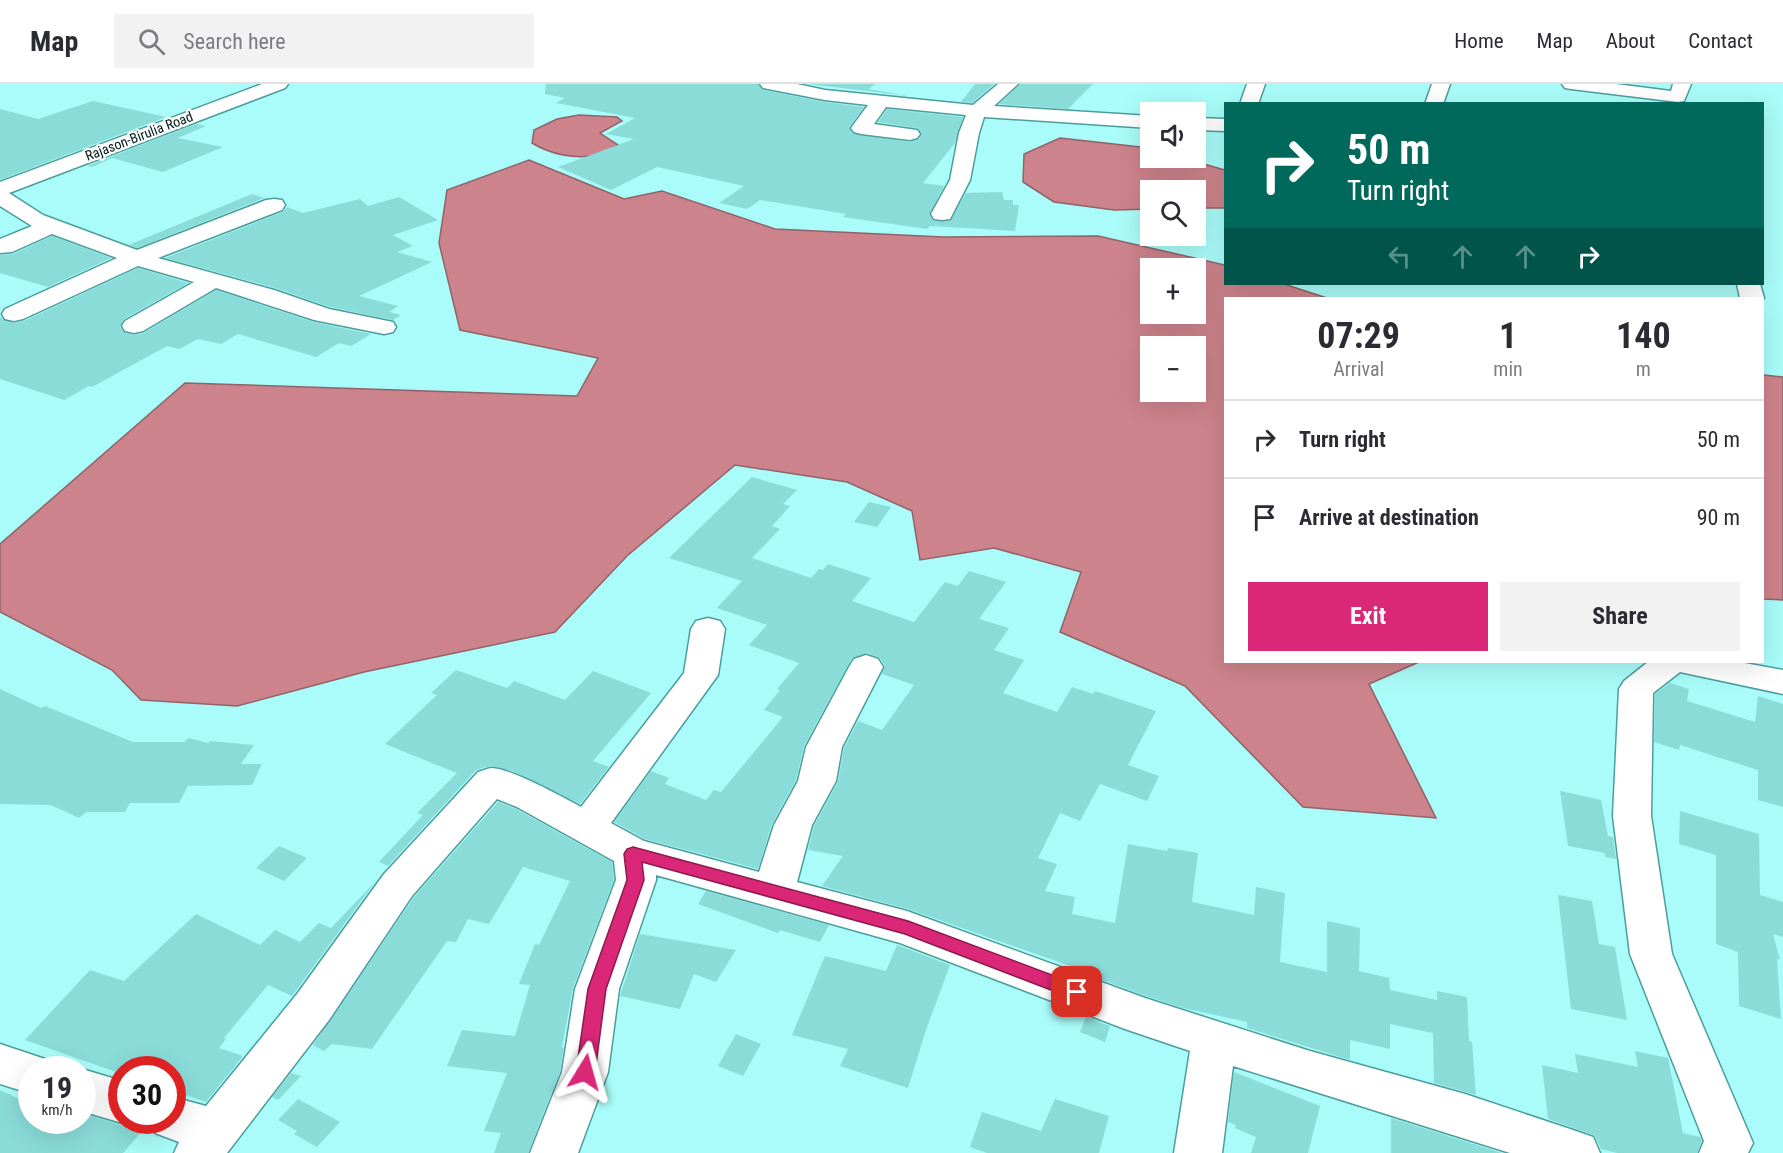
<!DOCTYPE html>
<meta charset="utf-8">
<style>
:root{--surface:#fff;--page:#f2f2f3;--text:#2b2b33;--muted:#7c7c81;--line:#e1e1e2;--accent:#db2777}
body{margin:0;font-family:"Roboto Condensed",sans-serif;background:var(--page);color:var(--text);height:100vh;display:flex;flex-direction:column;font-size:22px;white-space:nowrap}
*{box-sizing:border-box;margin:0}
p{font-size:20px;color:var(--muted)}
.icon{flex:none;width:33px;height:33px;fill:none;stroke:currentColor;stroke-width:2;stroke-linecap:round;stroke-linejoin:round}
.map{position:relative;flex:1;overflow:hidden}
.side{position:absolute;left:1224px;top:213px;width:540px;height:366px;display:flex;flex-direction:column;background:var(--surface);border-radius:0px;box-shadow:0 6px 24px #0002}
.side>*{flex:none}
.top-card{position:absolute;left:1224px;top:18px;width:540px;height:183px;border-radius:0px;box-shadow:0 6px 24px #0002;background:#00695c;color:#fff;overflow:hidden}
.buttons{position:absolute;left:1140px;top:18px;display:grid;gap:12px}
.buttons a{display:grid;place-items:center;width:66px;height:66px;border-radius:0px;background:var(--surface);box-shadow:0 6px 24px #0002;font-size:30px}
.speed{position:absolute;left:18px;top:972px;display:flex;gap:12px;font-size:30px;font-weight:700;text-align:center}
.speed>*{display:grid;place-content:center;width:78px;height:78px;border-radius:50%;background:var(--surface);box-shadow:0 6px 24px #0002;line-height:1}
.speed small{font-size:15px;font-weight:400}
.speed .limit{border:9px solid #d22;background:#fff;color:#111}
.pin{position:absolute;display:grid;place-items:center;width:51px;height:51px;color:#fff;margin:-26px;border-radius:12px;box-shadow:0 3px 9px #0006}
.me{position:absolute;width:66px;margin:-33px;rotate:8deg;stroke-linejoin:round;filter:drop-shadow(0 0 4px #0008)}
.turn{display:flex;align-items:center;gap:21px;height:126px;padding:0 24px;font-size:27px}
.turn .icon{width:78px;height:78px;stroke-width:2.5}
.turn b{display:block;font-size:42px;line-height:51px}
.lanes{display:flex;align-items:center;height:57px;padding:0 24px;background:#0003;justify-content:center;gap:30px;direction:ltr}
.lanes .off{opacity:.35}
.eta{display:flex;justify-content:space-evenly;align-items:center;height:102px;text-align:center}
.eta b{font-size:36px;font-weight:700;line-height:42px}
.cta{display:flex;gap:12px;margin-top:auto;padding:12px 24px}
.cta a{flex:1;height:69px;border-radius:0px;background:var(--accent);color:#fff;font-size:24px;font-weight:700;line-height:69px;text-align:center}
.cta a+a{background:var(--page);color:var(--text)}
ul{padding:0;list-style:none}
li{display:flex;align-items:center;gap:18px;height:78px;padding:0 24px;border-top:2px solid var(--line)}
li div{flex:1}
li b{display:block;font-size:22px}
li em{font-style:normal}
header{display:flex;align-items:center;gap:36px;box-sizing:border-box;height:84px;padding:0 30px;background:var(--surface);border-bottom:2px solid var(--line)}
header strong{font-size:28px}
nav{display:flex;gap:33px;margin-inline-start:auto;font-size:21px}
.search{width:420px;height:54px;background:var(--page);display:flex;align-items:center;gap:15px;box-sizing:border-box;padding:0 21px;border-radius:0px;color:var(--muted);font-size:22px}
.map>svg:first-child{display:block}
</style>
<header>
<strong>Map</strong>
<div class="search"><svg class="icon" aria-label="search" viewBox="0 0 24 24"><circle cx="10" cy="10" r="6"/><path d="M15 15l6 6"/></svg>Search here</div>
<nav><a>Home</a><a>Map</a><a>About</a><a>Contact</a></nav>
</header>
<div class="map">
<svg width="1783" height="1069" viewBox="0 0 1783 1069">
<rect width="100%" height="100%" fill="#a9fcf9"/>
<path fill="#cd838b" stroke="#906368" stroke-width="1.5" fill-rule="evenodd" d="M579 31 617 33 622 37 600 49 618 61C612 64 604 70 597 71 575 76 550 70 532 59L534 46 557 35Z
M1060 54 1149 64 1150 74H1183L1225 86V124H1196V106H1150V125L1114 126 1054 118 1023 98 1024 70Z
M529 76 624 115 662 107 775 145 943 153 1098 152 1225 181 1226 200H1284L1327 214H1226V578H1419L1369 600 1436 734 1303 723 1185 602 1060 548 1081 488 994 464 920 476 912 427 847 398 735 381 627 472 555 548 364 588 237 622 141 616 112 586 0 528V460L185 299 577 312 598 274 460 246 439 159 447 106ZM1150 184H1196V230H1150ZM1150 262H1196V308H1150Z
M1763 291 1783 293V516L1763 515Z"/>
<path fill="#8adcd9" d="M546 0H758L763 6 825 18 864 23 849 43 852 49 910 58 919 55 922 49 917 44 878 38 887 25 963 33 955 59 923 99 944 102 929 131 934 137H950L966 109 1002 108 1004 116H1013V121H1019L1015 147 930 142 927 145 843 133 846 130 760 116 747 125 719 119 744 102 657 83 611 106 558 83 634 55 606 50 635 34 556 19 565 14 545 10Z
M808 0H876L868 5 909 12Z
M975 0H994L972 19 961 18Z
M1020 0H1093L1068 25 999 20Z
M93 17 166 33 0 96V25L38 35Z
M196 40 206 42 178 54 223 63 163 88 112 74 92 83 87 82Z
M252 110 264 114 137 164 126 159 131 160Z
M399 113 438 136 393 151 413 162 397 168 432 178 359 212 398 222 389 228 401 231 393 236 330 223 275 204 165 174 283 128 287 123 303 129 360 115 368 122Z
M52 152 111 174 48 203 0 189V171L13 170Z
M138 184 188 199 124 235 120 243 125 249 134 251 144 249 216 206 313 238 371 250 351 262 339 259 316 273 238 250 221 260 198 255 179 265 167 262 92 303 89 302 64 316 0 295V233L14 239 24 237Z
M752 393 797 406 783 420 790 422 772 442 780 445 752 474 811 494 819 485 823 486 828 480 871 494 852 517 914 538 945 498 958 502 969 487 1006 498 979 535 1009 544 994 566 1024 576 1003 609 1057 628 1072 603 1093 610 1095 607 1156 627 1128 681 1159 692 1147 717 1100 700 1080 737 1060 729 1038 774 1057 780 1045 807 1075 813 1072 830 1115 839 1128 760 1167 767 1168 764 1198 769 1192 818 1254 831 1256 803 1285 809 1280 878 1327 888V837L1360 844 1359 887 1389 894 1390 906 1437 916V907L1467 913 1469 957 1472 958 1476 1011 1434 999 1433 949 1390 940V965L1350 956V976L1247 944V938L1183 924 1146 912 1073 885V883L908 825 822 802 843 772 808 766 814 742 838 698 844 664 858 637 882 646 914 601 882 590 885 582 880 574 867 569 852 574 804 662 796 696 772 740 758 785 645 755 614 738 651 687 669 694 665 700 706 716 714 706 721 708 783 633 764 626 780 606 777 605 799 579 749 561 767 541 717 524 742 497 669 474Z
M869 418 891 423 877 443 854 438Z
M456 586 507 604 514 597 565 616 593 587 651 609 593 677 609 683 580 720 512 687 492 682 486 683 476 686 388 782 379 778 423 731 417 729 457 689 385 660 437 611 431 609Z
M1670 599 1689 605 1687 617 1755 638 1758 612 1783 620V723L1758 716V686L1680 661 1679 666 1654 658 1655 610Z
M0 605 41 624 45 622 133 658H184L189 654 208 659 210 657 254 661 241 680H262L252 701 188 702 179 719H130L125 728H86L79 734 51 721 0 720Z
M1560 707 1601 716 1608 752 1613 753 1616 775 1605 773V769L1568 762Z
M498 718 516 725 612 778 614 796 573 904 562 963 564 964 560 987 528 1069H494L501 1049 484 1047 507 989 447 982 462 946 515 952 530 901 519 900 535 860 539 861 570 797 523 783 489 840 468 835 456 858 447 857 372 965 332 960 324 967 313 961 414 813Z
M1680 727 1759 750 1760 811 1783 818V853L1773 850 1780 876 1777 875 1781 935 1739 922 1738 868 1716 860V771L1679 760Z
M279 762 307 774 284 797 256 784Z
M375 798 292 912 268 901 224 954 226 955 219 964 243 972 206 1018 172 1006V986H122V990L25 956 90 886 124 897 196 830 260 861 275 846 300 858 319 839 331 844Z
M706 807 829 841 820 858 780 846 778 849 698 820Z
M1558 811 1592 817 1599 860 1615 863 1627 936 1571 925Z
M640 850 736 866 716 898 694 890 680 925 620 912Z
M897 861 950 881 926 946 908 1004 840 982 848 965 792 951 825 872 886 887Z
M1086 933 1110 942 1105 958 1080 948Z
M736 950 761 960 743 992 718 982Z
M1635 967 1668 974 1683 1049 1700 1053 1702 1057 1697 1069H1617L1601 1065 1594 1051 1548 1035 1542 981 1578 989 1575 970 1638 983Z
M1234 988 1320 1022 1308 1069H1251L1256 1053 1235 1044 1236 1041 1228 1038Z
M291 989 301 992 278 1016 272 1013Z
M0 1006 32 1021V1036H82V1029L121 1041 130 1038 144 1045 123 1069H0Z
M298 1015 340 1038 317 1063 294 1050 297 1047 278 1036Z
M1055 1015 1109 1032 1099 1069H987L970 1063 982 1028 1041 1047Z
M1391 1034 1502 1069H1391Z"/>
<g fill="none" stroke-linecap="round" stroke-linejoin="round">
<g stroke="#4c9e9c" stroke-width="3">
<path id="minor" d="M262 0H288L285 4 9 109 43 131 137 166 266 116 274 115 282 116 285 121 282 126 158 174 274 206 329 225 393 238 396 243 393 248 384 250 314 236 216 204 143 247 134 249 125 247 122 242 125 237 194 198 138 182 23 235 14 237 5 235 2 230 5 225 117 174 52 150 12 168 0 169V155L32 142 0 122V98Z
M760 0H797L825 6 973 21 998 0H1018L994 22 1150 32V44L984 33 979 49 970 96 950 135 942 136 934 135 931 130 950 96 959 49 966 31 886 23 874 40 917 46 920 50 917 54 910 56 861 50 854 48 851 44 868 21 825 16 763 4Z
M1247 0H1265L1258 20H1240Z
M1432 0H1450L1443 20H1425Z
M1562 0H1616L1671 7 1673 0H1691L1684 17 1678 18 1571 5 1565 4Z
M1196 34 1226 35V47L1196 46Z
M1737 200H1760L1764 214 1762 216 1740 214Z
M708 534 720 537 725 545 718 591 611 739 644 757 759 788 774 741 798 697 806 663 849 583 854 575 866 571 878 575 883 583 842 663 836 697 812 741 797 798 907 827 1145 914 1310 967 1465 1010 1576 1047 1593 1053 1600 1069H1510L1233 982 1222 1069H1174L1190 967 1125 945 900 859 656 791V796L619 905 608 988 578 1069H530L562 988 575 905 616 796 614 777 517 723 497 715 412 812 329 936 227 1069H174L179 1058 155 1049 150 1036H172V1013L206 1022 297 910 384 790 478 688C482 687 488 684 492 684 512 685 561 712 581 723L684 589 691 545 696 537Z
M1648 578H1739L1783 586V610L1680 588 1653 609 1651 732 1672 870 1753 1059 1748 1069H1699L1704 1057 1630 870 1613 732 1619 605 1624 597Z
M0 960 48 976 53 986H32V1010L0 1000Z
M82 985 122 997V1036H129L122 1039 82 1027Z"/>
</g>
<use href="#minor" fill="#fff" fill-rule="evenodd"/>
</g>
<path fill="#db2777" stroke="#8e194d" stroke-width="1.5" d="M633 763 908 837 1084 903 1086 908 1084 913 1077 916 905 850 642 778 644 796 606 905 595 988 592 994 585 996 578 994 576 988 588 905 627 796 624 770 627 765Z"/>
<g text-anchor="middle" stroke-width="4.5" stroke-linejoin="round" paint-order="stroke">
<g font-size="14" fill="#001818" stroke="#fff">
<text transform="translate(139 52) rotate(-21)" y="5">Rajason-Birulia Road</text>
</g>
</g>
</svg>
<div class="buttons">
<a><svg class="icon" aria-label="sound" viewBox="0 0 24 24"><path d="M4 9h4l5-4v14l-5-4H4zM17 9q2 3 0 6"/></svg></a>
<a><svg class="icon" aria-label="search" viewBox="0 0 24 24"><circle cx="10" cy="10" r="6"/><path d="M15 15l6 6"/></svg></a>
<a>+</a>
<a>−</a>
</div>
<div class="speed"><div>19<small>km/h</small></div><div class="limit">30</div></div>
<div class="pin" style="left:1077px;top:908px;background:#d93025"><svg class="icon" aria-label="arrive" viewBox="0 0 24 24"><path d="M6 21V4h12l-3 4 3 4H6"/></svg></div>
<svg class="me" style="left:585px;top:988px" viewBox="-20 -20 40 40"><path d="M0-17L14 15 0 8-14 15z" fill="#db2777" stroke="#fff" stroke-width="4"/></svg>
<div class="top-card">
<div class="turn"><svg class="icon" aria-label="right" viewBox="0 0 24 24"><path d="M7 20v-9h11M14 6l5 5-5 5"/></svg><div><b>50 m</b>Turn right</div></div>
<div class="lanes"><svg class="icon off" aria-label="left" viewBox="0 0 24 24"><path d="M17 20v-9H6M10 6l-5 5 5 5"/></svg><svg class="icon off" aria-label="ahead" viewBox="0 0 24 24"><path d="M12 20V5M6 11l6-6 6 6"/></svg><svg class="icon off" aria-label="ahead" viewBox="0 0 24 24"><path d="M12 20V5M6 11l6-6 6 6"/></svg><svg class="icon" aria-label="right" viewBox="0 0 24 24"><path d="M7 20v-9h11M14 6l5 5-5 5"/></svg></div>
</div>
<section class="side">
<div class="eta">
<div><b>07:29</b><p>Arrival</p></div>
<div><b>1</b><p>min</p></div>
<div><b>140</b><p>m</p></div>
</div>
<ul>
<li><svg class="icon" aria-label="right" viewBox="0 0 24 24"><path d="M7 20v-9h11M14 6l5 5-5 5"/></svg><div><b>Turn right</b></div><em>50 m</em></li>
<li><svg class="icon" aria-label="arrive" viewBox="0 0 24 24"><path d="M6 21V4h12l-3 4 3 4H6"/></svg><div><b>Arrive at destination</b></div><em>90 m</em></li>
</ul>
<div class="cta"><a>Exit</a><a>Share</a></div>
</section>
</div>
